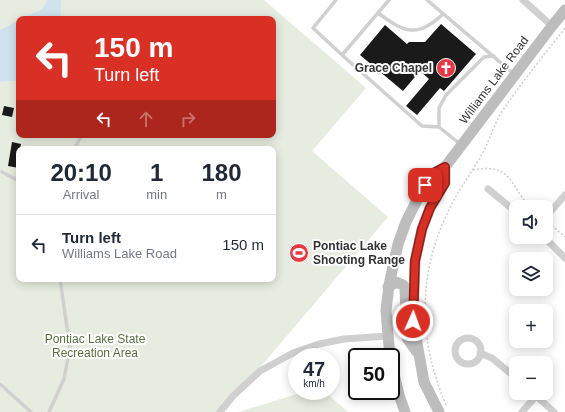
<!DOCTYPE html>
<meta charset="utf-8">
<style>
:root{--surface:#fff;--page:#f6f6f7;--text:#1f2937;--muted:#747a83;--line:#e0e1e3}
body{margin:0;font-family:Arial,sans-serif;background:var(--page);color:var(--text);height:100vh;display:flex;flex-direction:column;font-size:15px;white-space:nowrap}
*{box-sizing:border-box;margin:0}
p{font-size:13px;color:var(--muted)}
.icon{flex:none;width:22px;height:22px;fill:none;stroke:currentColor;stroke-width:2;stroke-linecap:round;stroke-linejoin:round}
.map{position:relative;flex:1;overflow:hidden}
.panel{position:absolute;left:16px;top:146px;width:260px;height:136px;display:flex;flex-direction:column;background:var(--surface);border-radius:8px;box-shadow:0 2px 10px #0003}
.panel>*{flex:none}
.guide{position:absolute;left:16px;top:16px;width:260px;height:122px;border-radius:8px;box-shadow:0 2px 10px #0003;background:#d93025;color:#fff;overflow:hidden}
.tools{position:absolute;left:509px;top:200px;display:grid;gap:8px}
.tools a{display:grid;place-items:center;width:44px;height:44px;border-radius:8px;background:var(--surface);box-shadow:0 2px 10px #0003;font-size:20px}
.speed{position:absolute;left:288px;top:348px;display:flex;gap:8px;font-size:20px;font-weight:700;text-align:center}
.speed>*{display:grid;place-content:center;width:52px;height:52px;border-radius:50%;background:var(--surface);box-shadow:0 2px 10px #0003;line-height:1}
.speed small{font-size:10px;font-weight:400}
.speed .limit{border:2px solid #111;border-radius:6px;background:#fff;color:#111}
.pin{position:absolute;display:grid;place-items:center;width:34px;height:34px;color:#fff;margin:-17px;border-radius:8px;box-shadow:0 2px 6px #0006}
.me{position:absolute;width:44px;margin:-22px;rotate:2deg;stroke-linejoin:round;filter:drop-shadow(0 0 3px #0008)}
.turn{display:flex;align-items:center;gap:14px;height:84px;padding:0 12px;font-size:18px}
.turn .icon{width:52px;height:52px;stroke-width:2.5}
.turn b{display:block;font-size:28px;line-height:34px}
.lanes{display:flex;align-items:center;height:38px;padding:0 12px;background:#0003;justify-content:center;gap:20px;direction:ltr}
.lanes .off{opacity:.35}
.eta{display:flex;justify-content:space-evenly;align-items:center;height:68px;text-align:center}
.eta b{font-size:24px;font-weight:600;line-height:28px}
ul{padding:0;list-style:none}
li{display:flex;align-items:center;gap:12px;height:60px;padding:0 12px;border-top:1px solid var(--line)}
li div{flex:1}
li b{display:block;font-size:15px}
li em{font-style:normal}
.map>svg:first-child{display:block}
</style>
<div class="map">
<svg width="565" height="412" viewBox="0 0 565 412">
<rect width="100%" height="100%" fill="#fff"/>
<path fill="#e6ecdf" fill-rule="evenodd" d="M0 0H264L366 88 312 151 388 217 222 412H0ZM19 19H273V135H19ZM19 149H273V279H19Z
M307 391H324L348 412H238Z"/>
<path fill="#cfe2ee" d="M47 0H61V14L59 19H20C31 13 44 13 47 0Z
M19 20V80C12 82 7 80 0 82V30Z"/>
<path fill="#1a1a1a" d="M441 24 476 54 444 91 440 88 417 115 406 106 429 79 420 71 403 91 360 55 385 25 407 44 409 42H425Z
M4 106 14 108 12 117 2 115Z
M12 142 21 144 20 149H19V168L8 166Z"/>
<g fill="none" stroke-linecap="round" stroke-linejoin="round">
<path stroke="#cdcdcd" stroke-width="1.5" stroke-dasharray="2 2" stroke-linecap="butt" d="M473 170C512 163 508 183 530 207
M549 223 565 237
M446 405C419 342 417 277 447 214 456 193 471 174 482 154 490 140 494 124 503 110 522 82 544 55 565 28"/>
<path stroke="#d0d0d0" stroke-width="3.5" d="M336 0 313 28 342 55 389 0
M427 0 514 74
M378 13C404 32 417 39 443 14
M342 55 422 126 439 127 460 144
M439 127V108L446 95 484 57 494 56
M74 149 82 135
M2 172 19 181
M0 384 31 412
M49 412 64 379 70 348 60 279"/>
<path stroke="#d0d0d0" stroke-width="7" d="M523 0 552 26
M488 189 516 212
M546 217 565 195
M544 237 565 258
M455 351a13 13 0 1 1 26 0a13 13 0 1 1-26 0Z
M480 353 492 358 516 378
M533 393 554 412
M220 412 233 396 260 371 293 353 319 344 344 339 388 336
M522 412 536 396"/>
<path stroke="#bdbdbd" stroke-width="11" d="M388 287 396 282 403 285 405 288 407 338 417 352
M390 357 386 311 389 285 398 244 406 222 419 196 432 174 445 167 552 26 565 10
M391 361 399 395 405 412
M439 412 424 382 413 321 415 261 422 229 430 208 445 183V167"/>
</g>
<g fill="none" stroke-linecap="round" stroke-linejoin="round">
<g stroke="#8d1f18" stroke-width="10">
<path id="route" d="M413 321 415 261 422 229 430 208 445 183V167L432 174 425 185"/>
</g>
<use href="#route" stroke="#d93025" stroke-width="7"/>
</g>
<defs>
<g id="church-disc" transform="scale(1)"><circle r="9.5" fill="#e63946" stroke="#fff"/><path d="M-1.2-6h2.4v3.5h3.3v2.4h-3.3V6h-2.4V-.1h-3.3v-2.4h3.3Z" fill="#fff"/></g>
<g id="stadium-disc" transform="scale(1)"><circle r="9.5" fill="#e63946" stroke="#fff"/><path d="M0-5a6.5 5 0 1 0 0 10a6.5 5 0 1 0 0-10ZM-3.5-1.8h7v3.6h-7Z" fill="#fff"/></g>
</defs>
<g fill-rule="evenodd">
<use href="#church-disc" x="446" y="68"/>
<use href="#stadium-disc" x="299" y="253"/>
</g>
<g text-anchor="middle" stroke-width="4" stroke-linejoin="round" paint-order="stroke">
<g font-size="12" font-weight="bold" fill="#333" stroke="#fff" text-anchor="end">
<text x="432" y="72">Grace Chapel</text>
<text x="313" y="250" text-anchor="start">Pontiac Lake<tspan x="313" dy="14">Shooting Range</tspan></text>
</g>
<g font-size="12" fill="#333" stroke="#fff">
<text transform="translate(494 80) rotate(-53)" y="4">Williams Lake Road</text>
</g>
<g font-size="12" fill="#56703f" stroke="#fff">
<text x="95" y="343">Pontiac Lake State<tspan x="95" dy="14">Recreation Area</tspan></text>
</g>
</g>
</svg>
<div class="tools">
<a><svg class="icon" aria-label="sound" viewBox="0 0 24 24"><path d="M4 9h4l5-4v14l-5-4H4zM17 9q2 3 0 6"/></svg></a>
<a><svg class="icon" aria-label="layers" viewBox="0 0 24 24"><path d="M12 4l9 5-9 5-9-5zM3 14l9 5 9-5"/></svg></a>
<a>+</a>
<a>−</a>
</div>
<div class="speed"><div>47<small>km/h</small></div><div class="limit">50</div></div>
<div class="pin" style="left:425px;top:185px;background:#d93025"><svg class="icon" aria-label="arrive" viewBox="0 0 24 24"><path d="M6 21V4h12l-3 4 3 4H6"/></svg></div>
<svg class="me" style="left:413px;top:321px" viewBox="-20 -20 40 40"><circle r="17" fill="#d93025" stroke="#fff" stroke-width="3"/><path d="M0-11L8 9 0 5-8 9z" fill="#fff"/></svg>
<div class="guide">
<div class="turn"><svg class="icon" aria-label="left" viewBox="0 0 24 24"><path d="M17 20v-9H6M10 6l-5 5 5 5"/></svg><div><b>150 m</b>Turn left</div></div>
<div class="lanes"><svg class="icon" aria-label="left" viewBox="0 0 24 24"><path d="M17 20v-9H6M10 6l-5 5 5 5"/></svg><svg class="icon off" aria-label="ahead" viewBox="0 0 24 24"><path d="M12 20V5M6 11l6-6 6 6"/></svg><svg class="icon off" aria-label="right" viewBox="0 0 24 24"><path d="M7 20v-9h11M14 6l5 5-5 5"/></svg></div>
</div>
<section class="panel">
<div class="eta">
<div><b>20:10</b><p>Arrival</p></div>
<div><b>1</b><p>min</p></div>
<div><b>180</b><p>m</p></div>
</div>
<ul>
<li><svg class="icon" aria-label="left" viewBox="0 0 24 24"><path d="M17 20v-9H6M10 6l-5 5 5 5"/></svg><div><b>Turn left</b><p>Williams Lake Road</p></div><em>150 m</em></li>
</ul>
</section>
</div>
